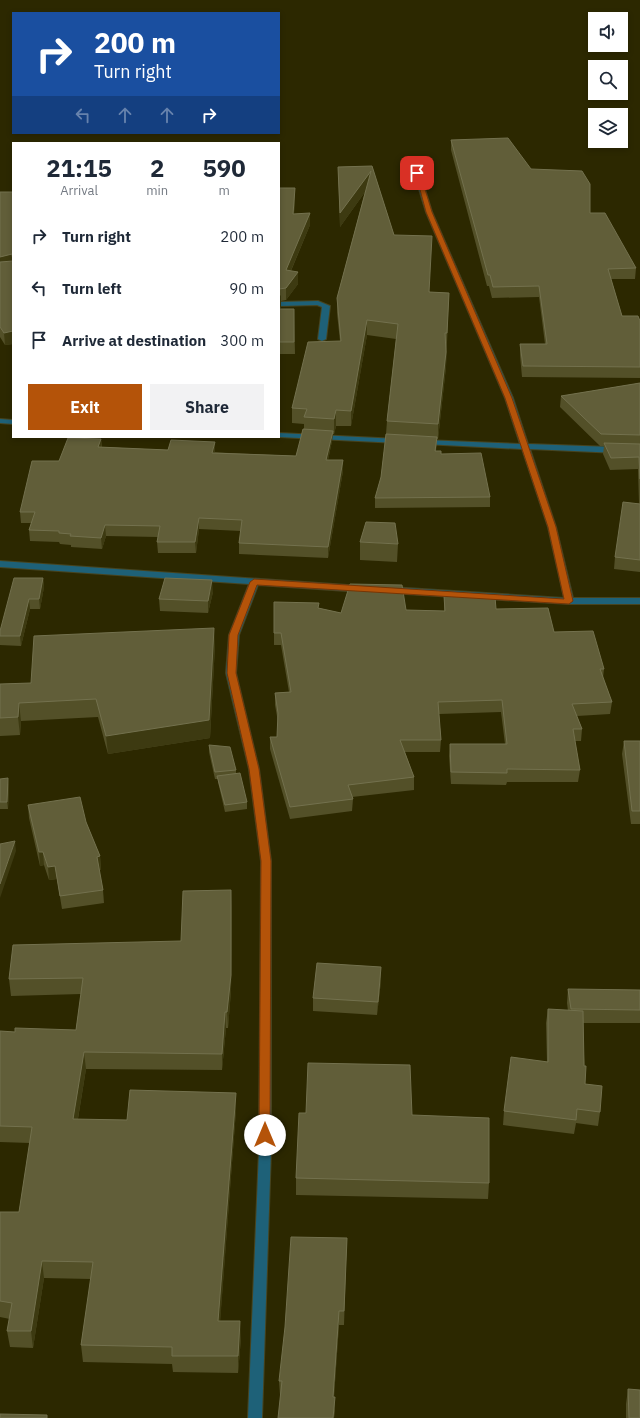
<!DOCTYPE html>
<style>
:root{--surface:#fff;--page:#f2f2f3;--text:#1f2937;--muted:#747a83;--accent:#b45309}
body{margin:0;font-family:"IBM Plex Sans",sans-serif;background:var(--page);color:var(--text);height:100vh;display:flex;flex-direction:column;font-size:15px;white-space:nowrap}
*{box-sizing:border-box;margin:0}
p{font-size:13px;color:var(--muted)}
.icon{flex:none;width:22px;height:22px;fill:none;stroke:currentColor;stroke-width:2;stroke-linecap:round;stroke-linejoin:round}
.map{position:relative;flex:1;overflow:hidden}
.side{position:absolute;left:12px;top:142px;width:268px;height:296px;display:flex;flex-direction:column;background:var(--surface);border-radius:0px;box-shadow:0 2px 6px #0003}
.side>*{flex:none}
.guide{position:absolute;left:12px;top:12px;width:268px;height:122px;border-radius:0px;box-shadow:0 2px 6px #0003;background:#1a4fa0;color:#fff;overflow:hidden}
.buttons{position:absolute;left:588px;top:12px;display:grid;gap:8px}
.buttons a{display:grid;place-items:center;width:40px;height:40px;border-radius:0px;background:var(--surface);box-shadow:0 2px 6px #0003;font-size:20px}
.pin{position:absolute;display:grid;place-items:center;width:34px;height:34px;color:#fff;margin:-17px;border-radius:8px;box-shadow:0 2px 6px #0006}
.me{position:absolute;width:44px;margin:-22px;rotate:0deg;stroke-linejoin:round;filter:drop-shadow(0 0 3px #0008)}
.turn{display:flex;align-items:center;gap:14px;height:84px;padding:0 16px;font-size:18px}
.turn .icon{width:52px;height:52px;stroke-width:2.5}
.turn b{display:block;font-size:28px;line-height:34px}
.lanes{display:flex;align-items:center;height:38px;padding:0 16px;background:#0003;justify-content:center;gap:20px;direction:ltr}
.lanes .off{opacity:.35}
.eta{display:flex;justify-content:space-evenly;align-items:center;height:68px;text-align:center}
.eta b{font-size:24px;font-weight:800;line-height:28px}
.action{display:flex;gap:8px;margin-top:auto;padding:8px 16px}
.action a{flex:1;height:46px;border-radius:0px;background:var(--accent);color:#fff;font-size:16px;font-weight:800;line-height:46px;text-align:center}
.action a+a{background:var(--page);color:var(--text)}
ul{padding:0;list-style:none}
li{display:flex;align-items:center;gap:12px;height:52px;padding:0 16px}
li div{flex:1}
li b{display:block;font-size:15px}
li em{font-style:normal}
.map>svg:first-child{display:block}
</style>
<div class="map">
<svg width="640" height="1418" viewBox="0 0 640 1418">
<rect width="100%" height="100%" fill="#2c2800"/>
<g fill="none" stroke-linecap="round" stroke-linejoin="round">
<g stroke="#47441f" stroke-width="2">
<path id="street" d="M413 158 416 160 432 212 513 398 528 444 640 448V454L530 449 556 527 573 598H640V604H569L390 593 385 590 390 587 564 598 548 527 522 449 424 444 420 442 424 440 520 444 505 398 426 212 410 160Z
M318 301 330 306 326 339 322 341 318 339 322 307 317 305 279 306V302Z
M0 419 13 420V424L0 423Z
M279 433 398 439 402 441 398 443 279 437H277H279Z
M0 561 362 586 367 589 362 592 258 585 239 635 236 673 259 769 271 861V1150L262 1418H248L259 1150 261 861 249 769 226 673 229 635 249 584 0 567Z"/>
</g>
<use href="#street" fill="#1e6178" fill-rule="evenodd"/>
</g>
<path fill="#535028" d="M451 140 531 169 590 213 636 268 635 279H611L622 316 640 321V378L522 377 520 355V344H545L539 297 492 298 489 286H487L451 150Z
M372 166 394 235 430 292 449 293 446 367 438 439H437L436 451 441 454 490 497V507L375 508V498L381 477 386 434 387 421 396 339 367 335 351 426H336L334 434H333L332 441 328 460H343V471L328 558 239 554V543L241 531 199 529 196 553H158L157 542 158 537 106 536 102 549 71 547V545L60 544 59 542 30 541 29 530 31 523H21L20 512 59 461 101 439 102 447 296 456 304 429V424L292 423V408L340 341 337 313V298L365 192 340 227 338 167Z
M279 188H295V199L294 214 310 213V225L291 271 298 284 286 300 281 301V307L280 309H294L295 354H279Z
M13 192V344L5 345 0 337V195Z
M640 383V572L614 569 615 557 639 503 638 469 610 470 603 454 604 446H600L560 407 561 396Z
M360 542 398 544 397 562 360 560Z
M43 578 44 587 40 609H30L21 646 0 645V631Z
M213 592 208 613 160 611 159 599Z
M444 596 496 609 554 632 604 669 603 678 612 702 610 714 577 716 582 729 581 741H575L580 770 578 782H507L506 785 451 784 449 756 450 744H505L501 712 439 714 441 740 440 752H405L414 777V790L352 797 353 799 352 811 290 819 270 749V737H277L278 722 275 705V693L289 692 281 645H274V602L319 608 341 613 406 610 444 611Z
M215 645 210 738 108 754 98 717 21 721 20 735 0 736V684L31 683Z
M624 741H640V824H631L622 754Z
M209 745 236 770V774L247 802V809L225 812 218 782V779H215L209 752Z
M0 779 9 785 8 809H0Z
M28 805 86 822 100 856 101 870H99L103 890 104 903 62 909 57 879 49 880 44 865 40 866 29 818Z
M232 906 231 991 228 1028H226L222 1070 86 1069 78 1119 127 1120 236 1110 220 1321 241 1338 238 1373 173 1372 172 1364 83 1362 81 1345 91 1279 44 1278 33 1348 10 1347 7 1331 10 1319 0 1317V1212H19L30 1143 0 1142V1031L15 1032 76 1030 81 994 11 996 9 979 181 941Z
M381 967V981L377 1015 313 1011V998Z
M568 989 640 990V1023H583L585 1084 600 1112 598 1126 576 1123 574 1134 503 1125 504 1111 547 1062 546 1023 548 1009 568 1011 567 1003Z
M306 1113 412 1115 489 1183 488 1199 296 1195V1178Z
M347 1238 344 1325H339L334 1397 335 1411 334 1418H278L281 1395H280L279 1381Z
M628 1389 640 1418H626V1404Z"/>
<path fill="#3d3a11" d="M371 171 370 185 340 227V213Z
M295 188V199L293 225V214Z
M310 213V225L286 282V270Z
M12 254 13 266 0 269V257Z
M298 272V284L286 300V288Z
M281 295V307L279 310V297Z
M367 320V335L351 426V411Z
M13 331V344L5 345 4 333Z
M446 352V367L438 439V424Z
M336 410V426L334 434V419Z
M333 431 332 441 326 470V460Z
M101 439 102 450 98 447Z
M215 442V453H212Z
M343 460V471L328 558V547Z
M199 518V529L196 553 195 542Z
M105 525 106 536 102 549 101 538Z
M43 578 44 587 40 609 39 599Z
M212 580 213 592 208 613V601Z
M29 599 30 609 21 646 20 636Z
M214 628 215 645 210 738 108 754 106 736Z
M19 703 21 721 20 735 18 717Z
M8 778 9 785 8 809 7 802Z
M15 841 16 851 0 898V884Z
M39 852H43L44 865 40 866Z
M100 856 101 870H98L97 857Z
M55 866 57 879 49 880 48 867Z
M231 890 232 906 231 991 228 1028 227 1012Z
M381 967V981L377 1015 378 1002Z
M225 1012 226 1028 222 1070V1054Z
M84 1052 86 1069 75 1136 73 1119Z
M236 1093V1110L219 1338 218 1321Z
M42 1261 44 1278 33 1348 31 1331Z
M339 1311V1325L333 1411V1397Z
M240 1321 241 1338 238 1373V1356Z
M335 1397 334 1418H333Z"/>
<path fill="#615e39" stroke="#73714e" d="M508 138 531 169 582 171 590 184V213H605L636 268 608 269 622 316H638L640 321V367L523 366 520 344H547L539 286 493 287 490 275H488L451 140Z
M372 166 394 235 432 236 429 292 449 293 447 333H445L446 352 438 424 387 421 398 324 367 320 351 411 336 410 334 419 304 417 307 409 292 408 308 342 341 341 337 298 371 171 340 213 338 167Z
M279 188H295L293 214 310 213 286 270 298 272 286 288 279 289Z
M0 192H13V331L4 333 0 327V262L13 261 12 254 0 257Z
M279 309H294V342H279Z
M640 383V435L601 434 561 396Z
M303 429 333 431 326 460H343L328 547 239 543 242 520 199 518 195 542H157L160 526 105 525 101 538 70 536 71 534 59 533V531L29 530 35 512H20L32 461H59L68 438 101 439 98 447 168 450 171 440 215 442 212 453 296 456Z
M386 434 437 437 435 451H441V454L481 453 490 497 375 498 381 477Z
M604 443 640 444V479L639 457 611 458Z
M623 502 640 504V560L615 557Z
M366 522 395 523 398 544 360 542Z
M14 578H43L39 599H29L20 636H0V631Z
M165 578 212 580 208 601 159 599Z
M350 584 402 585 406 610 445 611 444 596 495 597 496 609 548 608 554 632 593 631 604 669H600L612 702 572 704 582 729H573L580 770 507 769V773L451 772 450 744H507L502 700 438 702 441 740H400L414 777 348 785 353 799 290 807 270 737H277L278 713 275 693 291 692 281 633H274V602L319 603 318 608 341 613Z
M214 628 209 720 106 736 96 699 19 703 18 717 0 718V684L31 683 34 636Z
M624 741H640V811H632Z
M209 745 230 747 236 770 215 772Z
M240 773 247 802 225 805 217 776Z
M8 778 7 802H0V779Z
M80 797 86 822 100 856 97 857 103 890 60 896 55 866 48 867 43 852H39L28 805Z
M15 841 0 884V844Z
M231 890V975L227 1012H225L222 1054 84 1052 73 1119 127 1120 130 1090 236 1093 218 1321H240L238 1356H172V1347L81 1345 93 1262 42 1261 31 1331H7L12 1303 0 1301V1212H19L32 1127 0 1126V1031L15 1032V1028L76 1030 83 978 9 979 13 945 181 941 183 891Z
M317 963 381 967 378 1002 313 998Z
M568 989 640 990V1010L571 1009Z
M548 1009 583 1011 584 1066H586L585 1084 602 1086 600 1112 577 1109 576 1120 504 1111 511 1057 548 1062Z
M308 1063 410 1065 412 1115 489 1118V1183L296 1178 299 1113H306Z
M291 1237 347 1238 344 1311H339L333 1397H335L333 1418H278L282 1381H279L285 1327Z
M628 1389 640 1390V1418H629Z
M0 1414 47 1415V1418H0Z"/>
<path fill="#b45309" stroke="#753606" d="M415 171 420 173 432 212 512 398 556 527 573 601 569 604 257 585 238 635 236 673 259 769 271 861 270 1135 269 1138H261L259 1135 261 861 249 769 227 673 229 635 250 582 254 579 564 599 548 527 505 398 426 212Z"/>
</svg>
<div class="buttons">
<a><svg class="icon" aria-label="sound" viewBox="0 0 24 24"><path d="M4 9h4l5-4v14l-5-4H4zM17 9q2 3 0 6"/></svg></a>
<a><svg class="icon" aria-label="search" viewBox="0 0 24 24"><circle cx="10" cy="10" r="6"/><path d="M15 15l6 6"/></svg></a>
<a><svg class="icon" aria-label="layers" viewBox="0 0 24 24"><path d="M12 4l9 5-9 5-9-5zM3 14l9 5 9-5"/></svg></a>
</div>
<div class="pin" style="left:417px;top:173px;background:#d93025"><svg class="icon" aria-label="arrive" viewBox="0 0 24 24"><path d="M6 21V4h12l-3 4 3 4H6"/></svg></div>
<svg class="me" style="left:265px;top:1135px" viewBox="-20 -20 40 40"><circle r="19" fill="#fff"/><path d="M0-13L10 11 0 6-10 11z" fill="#b45309"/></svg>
<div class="guide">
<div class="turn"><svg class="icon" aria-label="right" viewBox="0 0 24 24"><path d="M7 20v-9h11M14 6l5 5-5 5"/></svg><div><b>200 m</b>Turn right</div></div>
<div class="lanes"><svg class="icon off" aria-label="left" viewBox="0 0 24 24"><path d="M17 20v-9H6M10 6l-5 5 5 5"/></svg><svg class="icon off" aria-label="ahead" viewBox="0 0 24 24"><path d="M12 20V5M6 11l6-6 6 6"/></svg><svg class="icon off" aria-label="ahead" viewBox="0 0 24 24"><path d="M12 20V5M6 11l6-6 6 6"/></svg><svg class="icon" aria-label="right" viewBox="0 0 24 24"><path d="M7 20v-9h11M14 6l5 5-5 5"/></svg></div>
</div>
<section class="side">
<div class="eta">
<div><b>21:15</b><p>Arrival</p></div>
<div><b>2</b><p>min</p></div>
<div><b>590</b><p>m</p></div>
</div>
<ul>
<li><svg class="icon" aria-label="right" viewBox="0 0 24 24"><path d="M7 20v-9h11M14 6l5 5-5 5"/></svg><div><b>Turn right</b></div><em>200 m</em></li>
<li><svg class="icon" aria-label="left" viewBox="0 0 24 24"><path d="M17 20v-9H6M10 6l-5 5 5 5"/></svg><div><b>Turn left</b></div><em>90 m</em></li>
<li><svg class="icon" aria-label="arrive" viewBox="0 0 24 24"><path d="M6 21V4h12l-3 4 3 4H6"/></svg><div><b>Arrive at destination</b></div><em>300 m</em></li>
</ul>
<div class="action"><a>Exit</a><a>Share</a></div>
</section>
</div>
